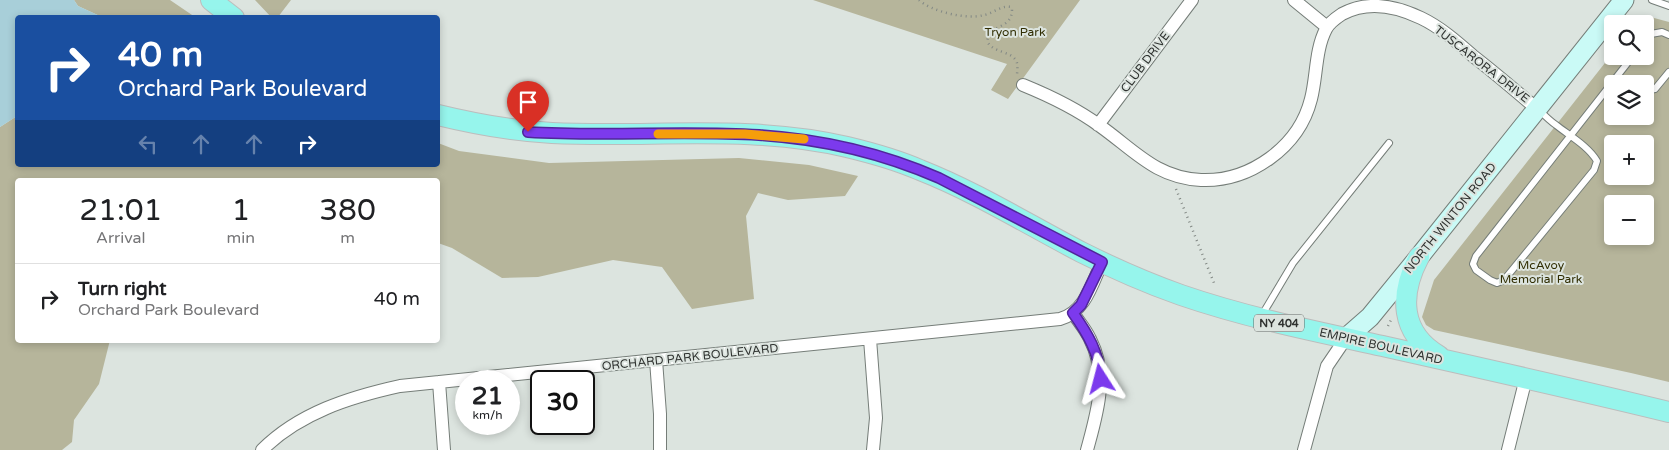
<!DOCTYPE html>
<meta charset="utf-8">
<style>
:root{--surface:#fff;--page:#f2f2f2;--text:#202124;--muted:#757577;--line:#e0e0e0}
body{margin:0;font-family:"Varela Round",sans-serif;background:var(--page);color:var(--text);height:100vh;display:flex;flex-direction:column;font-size:19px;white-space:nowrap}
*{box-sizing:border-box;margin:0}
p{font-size:16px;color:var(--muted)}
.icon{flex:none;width:28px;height:28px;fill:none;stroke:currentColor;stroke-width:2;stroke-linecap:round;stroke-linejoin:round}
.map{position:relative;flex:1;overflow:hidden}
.panel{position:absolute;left:15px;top:178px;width:425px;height:165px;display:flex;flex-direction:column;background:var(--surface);border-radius:5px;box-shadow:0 2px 8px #0003}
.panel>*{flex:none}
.hud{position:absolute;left:15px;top:15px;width:425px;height:152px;border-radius:5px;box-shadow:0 2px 8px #0003;background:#1a4fa0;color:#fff;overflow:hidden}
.controls{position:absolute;left:1604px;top:15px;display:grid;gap:10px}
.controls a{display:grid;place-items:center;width:50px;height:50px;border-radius:5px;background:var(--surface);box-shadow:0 2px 8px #0003;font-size:25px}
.speed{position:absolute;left:455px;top:370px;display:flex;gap:10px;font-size:25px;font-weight:700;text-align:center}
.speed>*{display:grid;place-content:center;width:65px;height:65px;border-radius:50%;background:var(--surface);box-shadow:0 2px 8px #0003;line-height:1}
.speed small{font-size:12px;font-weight:400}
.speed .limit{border:2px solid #111;border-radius:8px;background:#fff;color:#111}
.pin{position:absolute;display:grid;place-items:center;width:42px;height:42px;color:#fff;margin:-51px -21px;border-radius:50% 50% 50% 0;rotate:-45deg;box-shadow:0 0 5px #0007}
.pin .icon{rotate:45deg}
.me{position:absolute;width:55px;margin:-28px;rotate:351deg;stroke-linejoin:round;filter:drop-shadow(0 0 4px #0008)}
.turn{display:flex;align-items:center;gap:18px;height:105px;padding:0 20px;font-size:22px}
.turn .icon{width:65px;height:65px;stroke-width:2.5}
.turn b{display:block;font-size:35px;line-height:42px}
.lanes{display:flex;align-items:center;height:48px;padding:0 20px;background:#0003;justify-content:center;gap:25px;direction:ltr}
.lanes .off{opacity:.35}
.eta{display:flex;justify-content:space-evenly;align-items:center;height:85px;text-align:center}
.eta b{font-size:30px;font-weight:600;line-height:35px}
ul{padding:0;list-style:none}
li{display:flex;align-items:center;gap:15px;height:70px;padding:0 20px;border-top:1px solid var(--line)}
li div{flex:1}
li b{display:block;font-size:19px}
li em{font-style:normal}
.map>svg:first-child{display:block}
</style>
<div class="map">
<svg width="1669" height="450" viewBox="0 0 1669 450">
<rect width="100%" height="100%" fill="#dce4df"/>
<path fill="#b6b59b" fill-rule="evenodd" d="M74 0H170L195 17H102L78 6Z
M255 0H291L278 17 272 18Z
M813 0H1080L1008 99 991 90 1007 64Z
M1643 15 1669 22V382L1631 373 1434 330 1426 325 1422 317 1434 280 1612 54V56H1645V24H1636ZM1612 84H1645V116H1612ZM1612 144H1645V176H1612ZM1612 204H1645V236H1612Z
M17 116 18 165H438V143L459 151 549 163 739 158 809 165 858 176 845 196 788 200 758 193 746 216 754 299 692 309 662 267 613 260 538 277 502 278 452 248 438 243V180H18V340H110L99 384 74 420 72 442 62 450H0V127Z"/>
<path fill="#a8cfd9" d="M0 0H74L78 6 102 17 18 18 17 116 0 127Z"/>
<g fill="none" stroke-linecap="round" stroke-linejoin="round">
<g stroke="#757d78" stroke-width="8">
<path id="service" d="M1652 0 1669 6
M1645 42 1651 34 1662 32 1669 35
M1614 81 1622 84
M1645 91 1655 89 1669 72
M1538 109C1544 115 1550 121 1556 125 1570 136 1588 146 1597 161L1594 170 1504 280 1497 283 1490 280 1476 270 1473 264 1476 256 1633 56
M1262 315 1293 263 1389 143"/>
</g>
<g stroke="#757d78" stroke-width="14">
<path id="minor" d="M1294 0 1327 27
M1023 85C1050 96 1077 109 1100 126 1134 150 1156 178 1201 180 1250 182 1299 147 1311 99 1317 76 1315 50 1326 29 1329 23 1336 18 1342 14 1368 0 1396 6 1421 18 1440 27 1457 42 1473 56 1495 73 1516 91 1537 109
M1098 125 1192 0
M1073 313C1079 322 1086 330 1090 339 1109 376 1097 413 1087 450
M870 339 876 418 873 450
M656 360 660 414V450
M439 382 444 450
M262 450C299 413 350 397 400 386L1060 319C1085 312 1092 284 1102 262
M1304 450 1327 366 1346 338
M1508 450 1526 378"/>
</g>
<g stroke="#757d78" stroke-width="21">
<path id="secondary" d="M1346 338 1370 317 1419 257 1624 0"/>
</g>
<g stroke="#bcbdbd" stroke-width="22">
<path id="primary" d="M211 0 234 18
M438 115C475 124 513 131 552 133 650 138 750 124 847 147 872 153 897 160 920 170 976 192 1027 224 1081 252 1113 268 1147 283 1181 295 1248 318 1318 332 1387 347 1481 368 1575 389 1669 412
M1419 257C1399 295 1400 333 1439 356"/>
</g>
<path stroke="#828884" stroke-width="2.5" stroke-dasharray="1 4" stroke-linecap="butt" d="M919 0C932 12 968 20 984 15 994 13 1001 5 1011 7L1012 9C1012 30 992 22 987 41 993 54 1013 50 1017 63 1018 67 1017 72 1017 76
M1176 189 1214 283
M1388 326 1391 320"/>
<use href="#service" stroke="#fff" stroke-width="6"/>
<use href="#minor" stroke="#fff" stroke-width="12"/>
<use href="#secondary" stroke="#cafaf6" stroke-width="19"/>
<use href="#primary" stroke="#96f5ec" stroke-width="20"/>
</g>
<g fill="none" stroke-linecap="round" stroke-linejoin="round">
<g stroke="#51269a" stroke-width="12">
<path id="route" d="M528 132C605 137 682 130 759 135 822 139 882 153 939 178L1102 262 1081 305 1073 313C1088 334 1099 353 1101 379"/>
</g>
<use href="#route" stroke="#7c3aed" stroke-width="9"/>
<path stroke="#f59e0b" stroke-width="9" d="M658 134H745L804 139"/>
</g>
<g text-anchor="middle" stroke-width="4" stroke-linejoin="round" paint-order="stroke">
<rect fill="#dce4df" stroke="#636764" stroke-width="1" x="1254" y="314.5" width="50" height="17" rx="4"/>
<g font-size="11" font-weight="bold" fill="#2f3230">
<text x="1279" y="327">NY 404</text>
</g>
<g font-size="12" fill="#302d02" stroke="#dce4df">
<text x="1015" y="36">Tryon Park</text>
<text x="1541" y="269">McAvoy<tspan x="1541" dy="14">Memorial Park</tspan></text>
</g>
<g font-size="12" fill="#2f3230" stroke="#dce4df">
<text transform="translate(1145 62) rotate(-53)" y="4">CLUB DRIVE</text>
<text transform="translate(1482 64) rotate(38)" y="4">TUSCARORA DRIVE</text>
<text transform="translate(1450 218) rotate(-51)" y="4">NORTH WINTON ROAD</text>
<text transform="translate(1381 346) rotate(13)" y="4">EMPIRE BOULEVARD</text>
<text transform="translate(690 357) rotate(-6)" y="4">ORCHARD PARK BOULEVARD</text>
</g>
</g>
</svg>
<div class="controls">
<a><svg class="icon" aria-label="search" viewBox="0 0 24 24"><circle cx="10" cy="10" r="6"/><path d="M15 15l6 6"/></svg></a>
<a><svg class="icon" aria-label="layers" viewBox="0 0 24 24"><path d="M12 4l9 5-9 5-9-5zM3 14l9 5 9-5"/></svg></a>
<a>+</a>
<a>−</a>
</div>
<div class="speed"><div>21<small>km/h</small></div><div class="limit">30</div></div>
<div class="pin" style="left:528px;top:132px;background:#d93025"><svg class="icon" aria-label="arrive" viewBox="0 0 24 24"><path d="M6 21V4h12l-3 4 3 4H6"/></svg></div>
<svg class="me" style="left:1101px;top:379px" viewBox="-20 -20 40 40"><path d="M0-17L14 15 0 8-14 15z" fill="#7c3aed" stroke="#fff" stroke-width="4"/></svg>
<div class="hud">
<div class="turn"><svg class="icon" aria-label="right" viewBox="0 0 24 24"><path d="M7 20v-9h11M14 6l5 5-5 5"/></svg><div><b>40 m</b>Orchard Park Boulevard</div></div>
<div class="lanes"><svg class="icon off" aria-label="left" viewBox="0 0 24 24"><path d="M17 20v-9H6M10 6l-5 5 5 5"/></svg><svg class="icon off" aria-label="ahead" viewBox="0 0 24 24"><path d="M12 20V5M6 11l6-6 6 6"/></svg><svg class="icon off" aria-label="ahead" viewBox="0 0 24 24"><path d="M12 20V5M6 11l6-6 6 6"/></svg><svg class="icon" aria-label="right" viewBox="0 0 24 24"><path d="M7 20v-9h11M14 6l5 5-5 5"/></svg></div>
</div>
<section class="panel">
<div class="eta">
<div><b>21:01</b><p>Arrival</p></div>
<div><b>1</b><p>min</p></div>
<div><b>380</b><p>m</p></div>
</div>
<ul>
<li><svg class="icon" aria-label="right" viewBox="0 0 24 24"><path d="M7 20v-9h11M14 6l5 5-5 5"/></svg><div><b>Turn right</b><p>Orchard Park Boulevard</p></div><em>40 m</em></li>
</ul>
</section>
</div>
